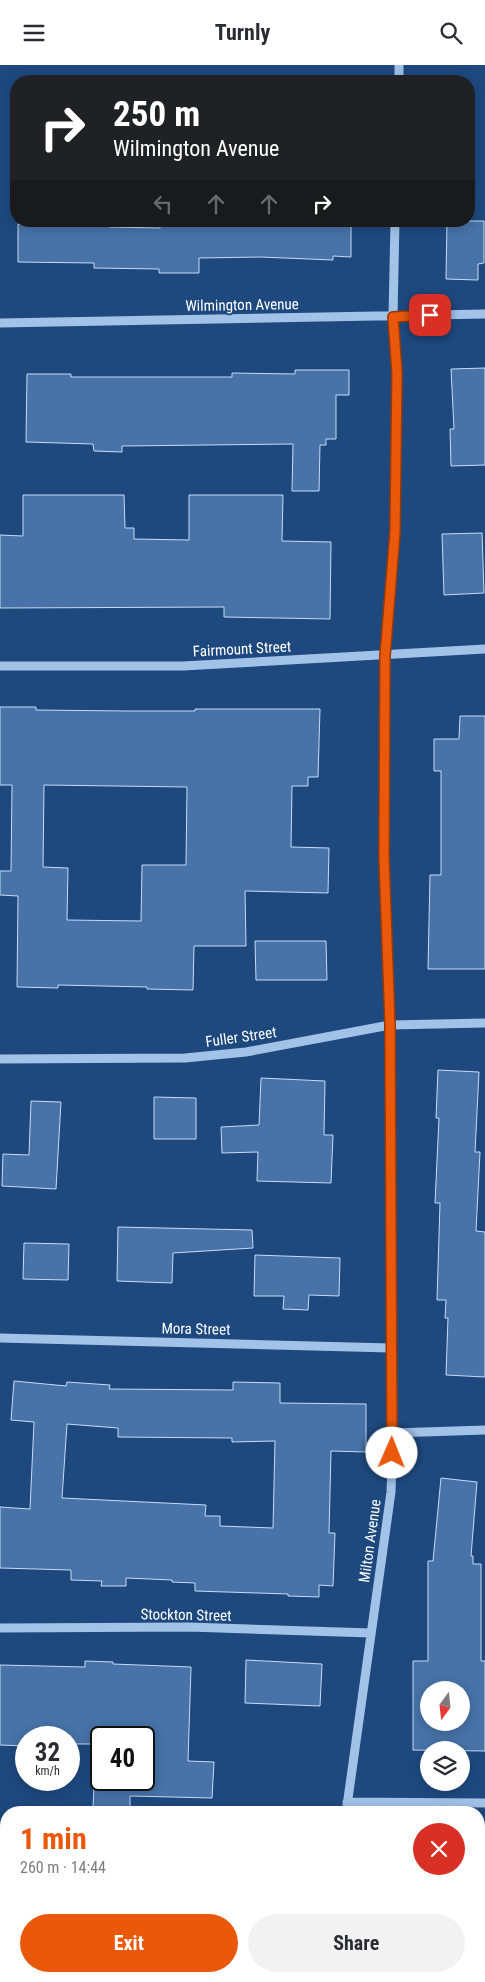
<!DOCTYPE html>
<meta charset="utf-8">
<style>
:root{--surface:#fff;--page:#f2f2f3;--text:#2b2b33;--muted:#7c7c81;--accent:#ea580c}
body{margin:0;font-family:"Roboto Condensed",sans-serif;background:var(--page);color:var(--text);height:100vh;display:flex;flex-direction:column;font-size:19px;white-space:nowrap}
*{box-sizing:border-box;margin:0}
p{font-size:16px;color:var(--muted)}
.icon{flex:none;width:28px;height:28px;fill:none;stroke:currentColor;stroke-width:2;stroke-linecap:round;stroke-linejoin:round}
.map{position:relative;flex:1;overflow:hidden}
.details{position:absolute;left:0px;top:1741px;width:485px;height:176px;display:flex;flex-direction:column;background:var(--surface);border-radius:20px 20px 0 0;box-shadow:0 2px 12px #0003}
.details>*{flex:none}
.top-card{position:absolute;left:10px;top:10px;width:465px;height:152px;border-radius:20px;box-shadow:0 2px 12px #0003;background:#202124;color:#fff;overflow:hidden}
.needle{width:32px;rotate:195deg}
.buttons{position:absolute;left:420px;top:1616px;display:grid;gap:10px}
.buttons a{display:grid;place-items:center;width:50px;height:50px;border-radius:50%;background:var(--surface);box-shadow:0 2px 12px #0003;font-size:25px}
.speed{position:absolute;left:15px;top:1661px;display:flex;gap:10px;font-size:25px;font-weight:700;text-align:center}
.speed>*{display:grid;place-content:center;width:65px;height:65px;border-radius:50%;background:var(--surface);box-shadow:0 2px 12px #0003;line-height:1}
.speed small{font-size:12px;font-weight:400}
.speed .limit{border:2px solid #111;border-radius:8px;background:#fff;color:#111}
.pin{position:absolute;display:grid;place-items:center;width:42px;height:42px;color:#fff;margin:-21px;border-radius:10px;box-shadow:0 2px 8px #0006}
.me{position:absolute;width:55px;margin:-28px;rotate:1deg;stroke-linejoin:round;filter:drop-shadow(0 0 4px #0008)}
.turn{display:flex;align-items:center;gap:18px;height:105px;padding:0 20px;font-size:22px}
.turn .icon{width:65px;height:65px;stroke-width:2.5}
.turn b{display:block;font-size:35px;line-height:42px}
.lanes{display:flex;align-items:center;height:48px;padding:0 20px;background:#0003;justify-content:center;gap:25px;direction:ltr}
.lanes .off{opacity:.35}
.round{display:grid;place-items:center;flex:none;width:52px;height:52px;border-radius:26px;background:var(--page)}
.summary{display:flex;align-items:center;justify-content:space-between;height:85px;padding:0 20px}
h1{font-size:30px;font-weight:700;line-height:38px;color:var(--accent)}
.primary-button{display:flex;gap:10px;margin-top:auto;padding:10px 20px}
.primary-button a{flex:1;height:58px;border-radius:30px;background:var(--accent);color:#fff;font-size:20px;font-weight:700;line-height:58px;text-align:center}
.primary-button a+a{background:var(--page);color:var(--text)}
header{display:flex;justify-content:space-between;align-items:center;height:65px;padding:0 20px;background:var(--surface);font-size:22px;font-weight:700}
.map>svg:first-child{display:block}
</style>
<header><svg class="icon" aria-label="menu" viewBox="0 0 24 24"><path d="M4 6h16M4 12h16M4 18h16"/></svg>Turnly<svg class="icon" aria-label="search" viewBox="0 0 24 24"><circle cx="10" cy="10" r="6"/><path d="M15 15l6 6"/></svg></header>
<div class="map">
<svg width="485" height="1917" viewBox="0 0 485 1917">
<rect width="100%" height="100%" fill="#1e497f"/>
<path fill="#4773a8" stroke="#c6dcf6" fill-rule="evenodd" d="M160 156H351V192L333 191V195L260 192 199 193V208H159V204L94 203V198L18 197V159H110V162L160 163Z
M447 156H484V198L478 199V215L446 214Z
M485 303V400L451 401 450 364H454L451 304Z
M295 305H349V330H336V374H326V380H320L319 426H292L293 379 122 381V387L94 386 93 379 26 377 27 309H71V312H232V308L295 309Z
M23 430H124L125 463H134V474L189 475V430H283L282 476 331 477 330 554 224 552V542L0 543V470L23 471Z
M482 468 484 528 444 530 442 469Z
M0 642H36V645L127 646H195V644H320L318 712H308V721H292L291 782 329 783 328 828 245 826 246 881H194L193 925 147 924V922L58 920V923L17 922 18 831 0 830V806H11L12 720H0ZM44 720 187 722 186 800H142L141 856 67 855 68 803 43 802Z
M460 651H485V904H428L430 810H441V706H434V674H459Z
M255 876H326L327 915H256Z
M438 1005 479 1007 475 1087H480L476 1166 485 1167V1312L446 1310 448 1253H445L446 1235H437L440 1138H435L439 1053H436Z
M261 1013 325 1016 324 1070H333L331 1118 257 1116 258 1087 222 1088 221 1062 259 1060Z
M154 1032 196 1033V1074H154Z
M31 1036 61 1037 56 1124 2 1121 3 1089 29 1090Z
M118 1162 252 1165 253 1183 173 1188 172 1218 117 1216Z
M24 1178 69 1179 68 1215 23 1214Z
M255 1190 340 1193 339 1231 309 1230 308 1245 283 1244 284 1231H254Z
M14 1316 66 1321 67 1317 110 1320 109 1324 233 1325V1317L280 1318V1338L366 1339V1387L331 1386 329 1468H335L333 1521 319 1520V1532L288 1531V1529L195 1526V1518L172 1517V1515L126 1513V1521H101L102 1516 71 1515V1505L0 1503V1442L30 1444 34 1357 11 1355ZM67 1359 118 1363V1372L232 1373V1377L275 1376 273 1463 220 1461V1451H205L206 1440 62 1433Z
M441 1413 477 1417 471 1491H473V1499H481V1596H485V1686L413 1685V1596H428V1496H433ZM429 1625H461V1658H429Z
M246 1595 322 1599 320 1641 245 1638Z
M85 1596 113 1597V1599L191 1602 188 1696 214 1697 212 1733 130 1731V1743L93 1742 96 1679H69V1672H26V1681L0 1680V1600L85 1602ZM101 1672H144V1715H101Z"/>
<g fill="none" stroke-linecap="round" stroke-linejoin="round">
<path stroke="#a2c2e8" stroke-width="9" d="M399 16V0
M0 258 485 249
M0 601H183L485 584
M0 994 185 993 246 987 390 960 485 958
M0 1273 391 1283
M393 1368 485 1365
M0 1563 189 1562 371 1568
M347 1737 485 1738
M346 1748 391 1427 393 1368 390 960 384 793 385 591 395 467 397 308 393 251 395 156
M322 1917V1911"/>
</g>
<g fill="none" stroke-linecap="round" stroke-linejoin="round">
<g stroke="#983908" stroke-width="12">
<path id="route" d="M392 1388 390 960 384 793 385 591 395 467 397 308 393 252 430 250"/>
</g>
<use href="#route" stroke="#ea580c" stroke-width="9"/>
</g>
<g text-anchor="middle" stroke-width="4" stroke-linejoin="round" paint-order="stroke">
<g font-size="15" fill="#fff" stroke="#1e497f">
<text transform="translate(242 240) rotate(-1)" y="5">Wilmington Avenue</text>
<text transform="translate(242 584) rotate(-3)" y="5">Fairmount Street</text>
<text transform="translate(241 972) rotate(-8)" y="5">Fuller Street</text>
<text transform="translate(196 1264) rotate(1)" y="5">Mora Street</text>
<text transform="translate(370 1476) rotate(-82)" y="5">Milton Avenue</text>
<text transform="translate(186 1550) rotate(1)" y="5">Stockton Street</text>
</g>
</g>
</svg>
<div class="buttons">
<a><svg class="needle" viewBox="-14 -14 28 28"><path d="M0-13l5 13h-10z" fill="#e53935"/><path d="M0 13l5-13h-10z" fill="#7c7c81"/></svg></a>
<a><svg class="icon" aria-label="layers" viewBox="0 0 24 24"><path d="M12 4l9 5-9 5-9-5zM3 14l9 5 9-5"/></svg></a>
</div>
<div class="speed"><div>32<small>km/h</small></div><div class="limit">40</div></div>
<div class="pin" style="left:430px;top:250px;background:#d93025"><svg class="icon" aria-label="arrive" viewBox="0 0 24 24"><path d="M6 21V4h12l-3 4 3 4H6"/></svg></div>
<svg class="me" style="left:392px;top:1388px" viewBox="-20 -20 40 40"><circle r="19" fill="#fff"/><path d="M0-13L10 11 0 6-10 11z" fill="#ea580c"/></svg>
<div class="top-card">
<div class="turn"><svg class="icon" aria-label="right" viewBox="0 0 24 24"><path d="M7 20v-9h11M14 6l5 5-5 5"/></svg><div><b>250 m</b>Wilmington Avenue</div></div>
<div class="lanes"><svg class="icon off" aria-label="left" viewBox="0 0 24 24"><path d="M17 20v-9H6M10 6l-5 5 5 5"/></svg><svg class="icon off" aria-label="ahead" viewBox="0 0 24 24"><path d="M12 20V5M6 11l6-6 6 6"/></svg><svg class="icon off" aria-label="ahead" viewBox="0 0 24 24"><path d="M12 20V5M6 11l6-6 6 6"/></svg><svg class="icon" aria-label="right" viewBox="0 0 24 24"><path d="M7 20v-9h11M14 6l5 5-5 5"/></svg></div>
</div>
<section class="details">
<div class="summary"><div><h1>1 min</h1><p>260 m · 14:44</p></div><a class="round" style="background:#d93025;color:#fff"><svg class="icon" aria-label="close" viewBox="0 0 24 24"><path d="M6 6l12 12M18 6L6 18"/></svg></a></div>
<div class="primary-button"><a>Exit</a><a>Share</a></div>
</section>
</div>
